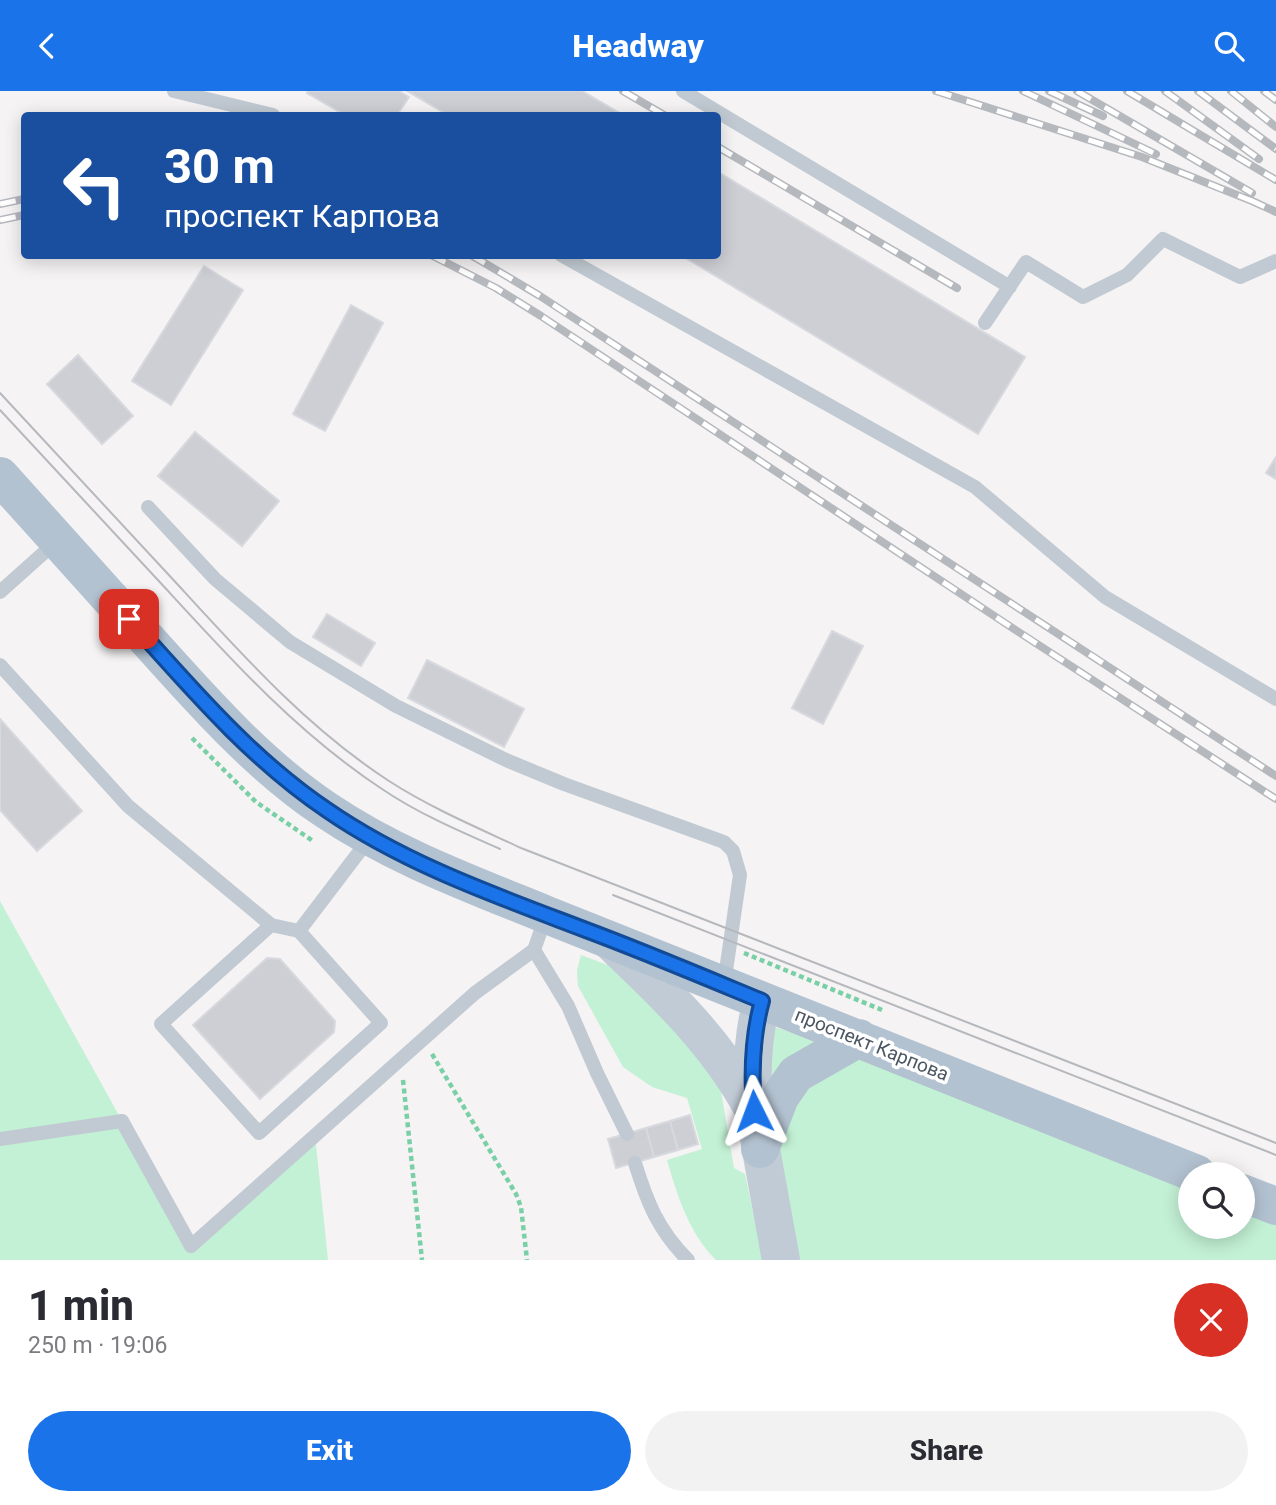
<!DOCTYPE html>
<meta charset="utf-8">
<style>
:root{--surface:#fff;--page:#f2f2f3;--text:#2b2b33;--muted:#7c7c81;--accent:#1a73e8}
body{margin:0;font-family:Roboto,sans-serif;background:var(--page);color:var(--text);height:100vh;display:flex;flex-direction:column;font-size:26px;white-space:nowrap}
*{box-sizing:border-box;margin:0}
p{font-size:23px;color:var(--muted)}
.icon{flex:none;width:38px;height:38px;fill:none;stroke:currentColor;stroke-width:2;stroke-linecap:round;stroke-linejoin:round}
.map{position:relative;height:1169px;overflow:hidden}
.side{display:flex;flex-direction:column;background:var(--surface);flex:1}
.side>*{flex:none}
.hud{position:absolute;left:21px;top:21px;width:700px;height:147px;border-radius:7px;box-shadow:0 4px 18px #0003;background:#1a4fa0;color:#fff;overflow:hidden}
.controls{position:absolute;left:1178px;top:1071px;display:grid;gap:14px}
.controls a{display:grid;place-items:center;width:77px;height:77px;border-radius:50%;background:var(--surface);box-shadow:0 4px 18px #0003;font-size:35px}
.pin{position:absolute;display:grid;place-items:center;width:60px;height:60px;color:#fff;margin:-30px;border-radius:14px;box-shadow:0 4px 10px #0006}
.me{position:absolute;width:77px;margin:-38px;rotate:357deg;stroke-linejoin:round;filter:drop-shadow(0 0 5px #0008)}
.turn{display:flex;align-items:center;gap:24px;height:147px;padding:0 28px;font-size:32px}
.turn .icon{width:91px;height:91px;stroke-width:2.5}
.turn b{display:block;font-size:49px;line-height:60px}
.round{display:grid;place-items:center;flex:none;width:74px;height:74px;border-radius:37px;background:var(--page)}
.summary{display:flex;align-items:center;justify-content:space-between;height:119px;padding:0 28px}
h1{font-size:42px;font-weight:800;line-height:52px}
.primary-button{display:flex;gap:14px;margin-top:auto;padding:14px 28px}
.primary-button a{flex:1;height:80px;border-radius:42px;background:var(--accent);color:#fff;font-size:28px;font-weight:800;line-height:80px;text-align:center}
.primary-button a+a{background:var(--page);color:var(--text)}
header{display:flex;justify-content:space-between;align-items:center;height:91px;padding:0 28px;background:var(--accent);color:#fff;font-size:32px;font-weight:800}
.map>svg:first-child{display:block}
</style>
<header><svg class="icon" aria-label="back" viewBox="0 0 24 24"><path d="M15 5l-7 7 7 7"/></svg>Headway<svg class="icon" aria-label="search" viewBox="0 0 24 24"><circle cx="10" cy="10" r="6"/><path d="M15 15l6 6"/></svg></header>
<div class="map">
<svg width="1276" height="1169" viewBox="0 0 1276 1169">
<rect width="100%" height="100%" fill="#f5f3f3"/>
<path fill="#c3f1d5" d="M0 810 191 1154 315 1044 328 1169H0Z
M581 864 621 879 658 912 721 1000 734 1077 745 1083 763 1169H716C689 1142 677 1104 667 1069L702 1058 687 1007 652 996 623 976 578 895 577 879Z
M742 926 852 960 1190 1097V1136H1242L1243 1119 1276 1132V1169H780Z"/>
<path fill="#cdcfd5" stroke="#d7d9de" stroke-width="2" d="M308 0H399L409 6 397 24H345L307 2Z
M407 0H582L623 24H448Z
M718 81 1025 266 978 343 681 164H718Z
M204 175 243 199 171 314 132 290Z
M351 214 383 232 325 340 293 323Z
M78 264 133 325 102 353 47 293Z
M195 341 279 410 242 455 158 385Z
M1276 366V388L1266 382Z
M327 523 375 552 361 575 313 546Z
M832 540 863 555 823 633 792 617Z
M427 569 524 618 504 656 408 607Z
M0 628 82 720 37 760 0 719Z
M267 867 280 868 335 930 334 941 260 1008 193 934Z
M690 1024 698 1053 678 1059 670 1030Z
M670 1030 678 1059 654 1066 646 1037Z
M646 1037 654 1066 616 1077 608 1048Z"/>
<g fill="none" stroke-linecap="round" stroke-linejoin="round">
<path stroke="#7ad0a6" stroke-width="4.5" stroke-dasharray="5 3.5" stroke-linecap="butt" d="M192 647 256 711 313 750
M744 862 882 919
M432 963 516 1103 521 1116 527 1169
M403 989 422 1169"/>
<path stroke="#c1cad2" stroke-width="14" d="M174 0 273 24
M683 0 1010 196
M561 164 975 396 1105 506 1276 608
M985 232 1026 171 1083 206 1127 184 1163 148 1240 186 1276 170
M148 416 215 488 290 551 396 615 506 669 564 693 724 751 733 760 740 784 724 893
M0 501 57 450
M0 574 128 715 271 834 299 840 381 932 259 1042 161 933 271 834
M299 840 369 748
M534 859 568 915 597 982 627 1043
M0 1048 122 1030 191 1155 475 902 534 859 546 825
M635 1072C647 1111 658 1139 688 1169"/>
<path stroke="#c1cbd6" stroke-width="38" d="M609 849C664 901 717 951 753 1018
M762 910C752 946 751 982 754 1020L781 1169"/>
<path stroke="#b3c2d1" stroke-width="38" d="M0 385C51 442 102 499 153 555 206 614 260 675 326 719 394 765 471 793 547 824L1197 1083
M760 1058 780 1006 796 983 859 947
M1242 1102 1276 1115"/>
<path stroke="#b5b8bd" stroke-width="2" d="M0 302C60 366 120 431 180 496 244 566 309 638 389 690 431 717 476 736 521 757L1276 1052
M0 319C56 380 113 440 169 501 235 573 300 644 382 698 419 723 459 740 500 758
M613 804 1276 1064"/>
<g stroke="#b5b8bd" stroke-width="8">
<path id="rail" d="M623 0 664 24
M936 0 1142 66 1257 112
M1023 0 1156 63
M1049 0 1103 25
M1077 0 1252 102
M1127 0 1276 89
M1165 0 1259 68
M1198 0 1276 58
M1231 0 1276 36
M1264 0 1276 9
M718 56 957 197
M1250 109 1276 121
M0 113 24 108
M0 129 24 124
M431 164 496 197 541 225 1014 538 1276 708
M471 164 540 205 1276 685"/>
</g>
<use href="#rail" stroke="#fff" stroke-width="5" stroke-dasharray="16" stroke-linecap="butt"/>
</g>
<g fill="none" stroke-linecap="round" stroke-linejoin="round">
<g stroke="#114b97" stroke-width="18">
<path id="route" d="M129 528C190 596 251 668 327 719 405 773 497 805 586 839 645 861 704 886 762 910 752 946 751 982 754 1020"/>
</g>
<use href="#route" stroke="#1a73e8" stroke-width="12"/>
</g>
<g text-anchor="middle" stroke-width="7" stroke-linejoin="round" paint-order="stroke">
<g font-size="19" fill="#4a5661" stroke="#fff">
<text transform="translate(872 953) rotate(22)" y="7">проспект Карпова</text>
</g>
</g>
</svg>
<div class="controls">
<a><svg class="icon" aria-label="search" viewBox="0 0 24 24"><circle cx="10" cy="10" r="6"/><path d="M15 15l6 6"/></svg></a>
</div>
<div class="pin" style="left:129px;top:528px;background:#d93025"><svg class="icon" aria-label="arrive" viewBox="0 0 24 24"><path d="M6 21V4h12l-3 4 3 4H6"/></svg></div>
<svg class="me" style="left:754px;top:1020px" viewBox="-20 -20 40 40"><path d="M0-17L14 15 0 8-14 15z" fill="#1a73e8" stroke="#fff" stroke-width="4"/></svg>
<div class="hud">
<div class="turn"><svg class="icon" aria-label="left" viewBox="0 0 24 24"><path d="M17 20v-9H6M10 6l-5 5 5 5"/></svg><div><b>30 m</b>проспект Карпова</div></div>
</div>
</div>
<section class="side">
<div class="summary"><div><h1>1 min</h1><p>250 m · 19:06</p></div><a class="round" style="background:#d93025;color:#fff"><svg class="icon" aria-label="close" viewBox="0 0 24 24"><path d="M6 6l12 12M18 6L6 18"/></svg></a></div>
<div class="primary-button"><a>Exit</a><a>Share</a></div>
</section>
